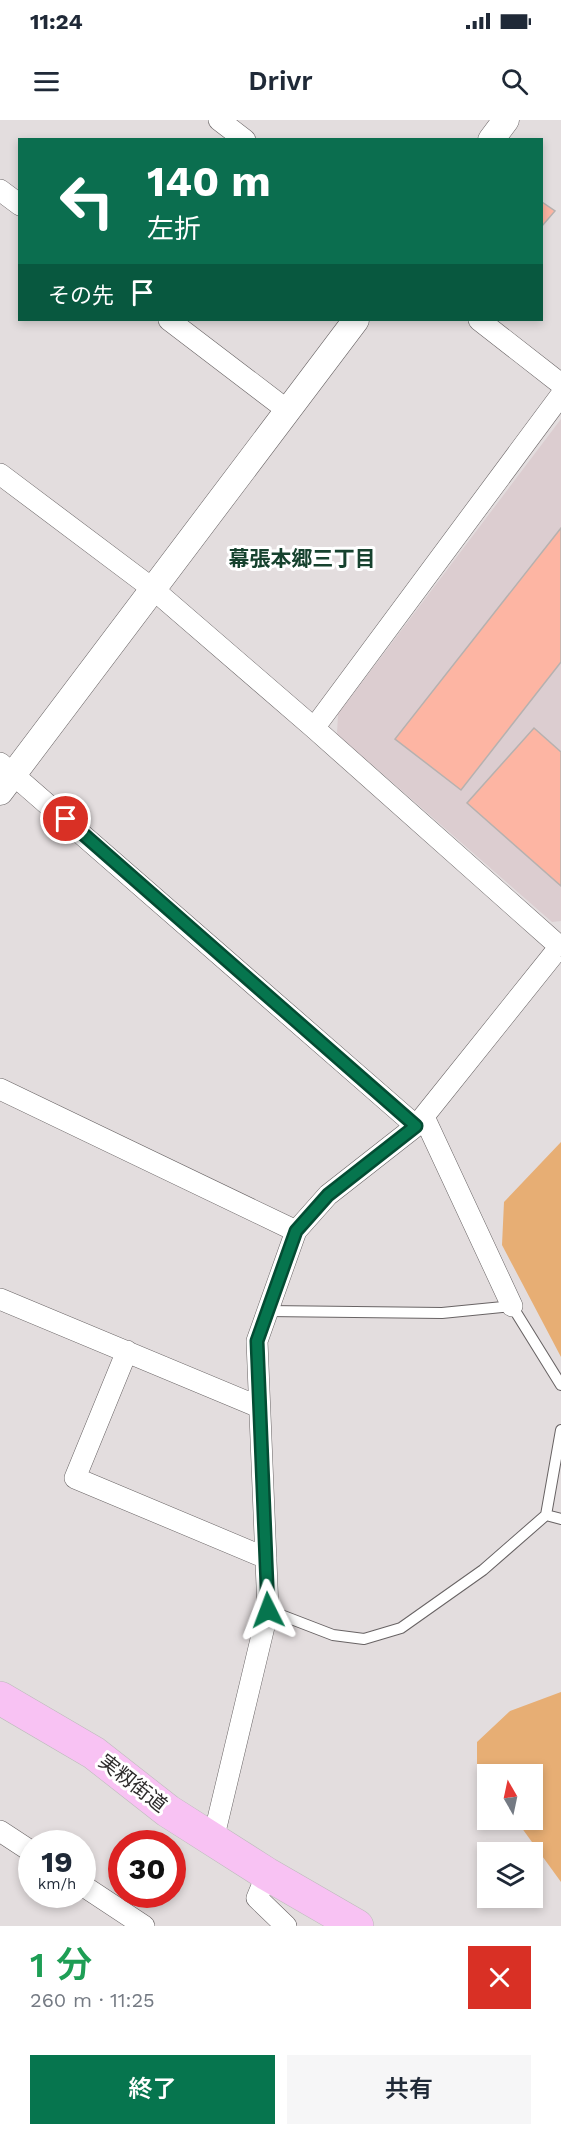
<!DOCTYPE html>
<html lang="ja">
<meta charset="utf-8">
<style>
:root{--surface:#fff;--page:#f6f6f7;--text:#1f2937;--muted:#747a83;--accent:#06754e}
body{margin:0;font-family:"Work Sans","Noto Sans JP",sans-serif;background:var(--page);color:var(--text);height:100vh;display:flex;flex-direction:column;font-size:22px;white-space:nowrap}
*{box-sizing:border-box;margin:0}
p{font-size:20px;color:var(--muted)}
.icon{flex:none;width:33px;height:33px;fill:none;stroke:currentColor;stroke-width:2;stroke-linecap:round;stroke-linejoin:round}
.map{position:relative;height:1806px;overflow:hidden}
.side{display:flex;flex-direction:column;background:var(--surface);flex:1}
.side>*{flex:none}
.guide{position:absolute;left:18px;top:18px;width:525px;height:183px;border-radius:0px;box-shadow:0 3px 9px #0003;background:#0b6e4f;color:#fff;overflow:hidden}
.needle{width:39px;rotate:351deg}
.buttons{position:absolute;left:477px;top:1644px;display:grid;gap:12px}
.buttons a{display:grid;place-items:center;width:66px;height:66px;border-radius:0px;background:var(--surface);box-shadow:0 3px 9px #0003;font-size:30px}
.speed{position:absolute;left:18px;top:1710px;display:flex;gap:12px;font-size:30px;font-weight:700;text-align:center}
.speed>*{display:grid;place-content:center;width:78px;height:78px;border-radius:50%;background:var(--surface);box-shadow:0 3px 9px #0003;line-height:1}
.speed small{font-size:15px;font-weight:400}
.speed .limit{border:9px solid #d22;background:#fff;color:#111}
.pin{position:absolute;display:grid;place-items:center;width:51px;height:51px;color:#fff;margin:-26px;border:3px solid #fff;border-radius:50%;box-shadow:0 2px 6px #0007}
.me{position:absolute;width:66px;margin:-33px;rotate:357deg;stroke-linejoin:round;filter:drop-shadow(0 0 4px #0008)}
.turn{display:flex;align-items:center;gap:21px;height:126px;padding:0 30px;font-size:27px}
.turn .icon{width:78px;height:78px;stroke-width:2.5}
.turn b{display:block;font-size:42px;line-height:51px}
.then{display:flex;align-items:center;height:57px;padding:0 30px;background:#0003;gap:12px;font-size:22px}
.round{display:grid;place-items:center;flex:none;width:63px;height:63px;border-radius:0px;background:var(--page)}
.headline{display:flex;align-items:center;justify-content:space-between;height:102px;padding:0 30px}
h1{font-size:36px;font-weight:600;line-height:45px;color:#1e9e55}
.button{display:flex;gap:12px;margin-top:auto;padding:12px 30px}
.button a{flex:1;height:69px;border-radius:0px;background:var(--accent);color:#fff;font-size:24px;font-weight:600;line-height:69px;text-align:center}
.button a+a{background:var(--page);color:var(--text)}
.status{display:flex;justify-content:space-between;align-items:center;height:42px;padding:0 30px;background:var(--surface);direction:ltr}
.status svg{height:16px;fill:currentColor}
header{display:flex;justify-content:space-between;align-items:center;height:78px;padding:0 30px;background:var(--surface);font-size:27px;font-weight:600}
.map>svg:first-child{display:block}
</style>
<div class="status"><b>11:24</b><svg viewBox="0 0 49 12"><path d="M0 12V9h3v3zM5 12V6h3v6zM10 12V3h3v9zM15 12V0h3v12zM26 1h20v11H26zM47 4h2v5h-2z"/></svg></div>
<header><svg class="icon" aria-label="menu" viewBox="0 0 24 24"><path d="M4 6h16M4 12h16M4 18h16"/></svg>Drivr<svg class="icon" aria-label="search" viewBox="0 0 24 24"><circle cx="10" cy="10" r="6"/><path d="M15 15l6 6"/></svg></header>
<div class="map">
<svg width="561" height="1806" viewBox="0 0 561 1806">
<rect width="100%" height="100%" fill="#e3ddde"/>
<path fill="#dccdd0" d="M561 299V801L552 802 337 614 338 594Z"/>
<path fill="#e7ae74" d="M561 1022V1237L502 1125 504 1082Z
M561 1572V1762L516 1700H532V1654H488L487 1660 477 1645V1622L510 1591Z"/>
<path fill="#fdb5a3" stroke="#b6b1af" stroke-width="1.5" d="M542 82 555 91 542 106Z
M561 408V542L461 670 395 619Z
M534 608 561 632V766L467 683Z"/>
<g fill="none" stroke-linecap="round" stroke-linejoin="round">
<g stroke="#686364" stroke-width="12">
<path id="service" d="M267 1191 442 1193 512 1186 561 1265
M546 1395 561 1399
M268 1490 333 1515 364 1519 401 1508 483 1450 546 1395 561 1310"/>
</g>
<g stroke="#686364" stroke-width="22">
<path id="minor" d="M219 0 245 20
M0 70 20 85
M169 200 287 290
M479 200 561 264
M0 354 153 469 314 608 559 826
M314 608 561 275
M0 643 416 1006
M0 969 296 1111
M424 997 512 1186
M0 1179 259 1287
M127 1231 75 1358 266 1438
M0 1711 32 1732
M213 1720 268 1490 257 1221 296 1111 328 1075 416 1006 561 825
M267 1754 257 1778 286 1806
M82 1765 144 1806"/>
</g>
<g stroke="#686364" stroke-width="27">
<path id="tertiary" d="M491 20 506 0
M0 672 356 200"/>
</g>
<g stroke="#bcbbbb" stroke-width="34">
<path id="primary" d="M0 1578 94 1633 168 1691 267 1754 357 1806"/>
</g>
<use href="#service" stroke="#fff" stroke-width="10"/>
<use href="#minor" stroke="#fff" stroke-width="21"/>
<use href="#tertiary" stroke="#fff" stroke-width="26"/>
<use href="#primary" stroke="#f8c2f3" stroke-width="33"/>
</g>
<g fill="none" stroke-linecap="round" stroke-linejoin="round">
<g stroke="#044c33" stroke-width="15">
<path id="route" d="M66 699 416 1006 328 1075 296 1111 257 1221 268 1490"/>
</g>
<use href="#route" stroke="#06754e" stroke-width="10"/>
</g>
<g text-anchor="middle" stroke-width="6" stroke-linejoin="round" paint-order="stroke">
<g font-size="20" fill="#2d2b2b" stroke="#fff">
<text transform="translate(133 1663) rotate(38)" y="7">実籾街道</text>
</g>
<g font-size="21" font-weight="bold" fill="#16422e" stroke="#fff">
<text x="302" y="446">幕張本郷三丁目</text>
</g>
</g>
</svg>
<div class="buttons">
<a><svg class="needle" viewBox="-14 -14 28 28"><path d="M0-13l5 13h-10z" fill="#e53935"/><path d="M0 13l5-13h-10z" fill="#747a83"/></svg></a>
<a><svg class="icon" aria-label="layers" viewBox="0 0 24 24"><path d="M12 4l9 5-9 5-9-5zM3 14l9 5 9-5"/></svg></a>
</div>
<div class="speed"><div>19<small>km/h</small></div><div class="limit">30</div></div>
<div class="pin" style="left:66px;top:699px;background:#d93025"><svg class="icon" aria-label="arrive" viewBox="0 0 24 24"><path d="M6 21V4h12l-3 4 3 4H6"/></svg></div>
<svg class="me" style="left:268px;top:1490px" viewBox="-20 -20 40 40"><path d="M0-17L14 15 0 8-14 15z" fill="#06754e" stroke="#fff" stroke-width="4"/></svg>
<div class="guide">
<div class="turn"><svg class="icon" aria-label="left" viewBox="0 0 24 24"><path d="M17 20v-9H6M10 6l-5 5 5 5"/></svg><div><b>140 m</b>左折</div></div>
<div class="then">その先<svg class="icon" aria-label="arrive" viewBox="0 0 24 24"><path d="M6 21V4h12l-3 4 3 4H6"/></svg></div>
</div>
</div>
<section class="side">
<div class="headline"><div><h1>1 分</h1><p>260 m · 11:25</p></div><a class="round" style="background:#d93025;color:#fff"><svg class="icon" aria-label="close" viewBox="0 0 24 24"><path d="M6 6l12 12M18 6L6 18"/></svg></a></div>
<div class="button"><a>終了</a><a>共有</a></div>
</section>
